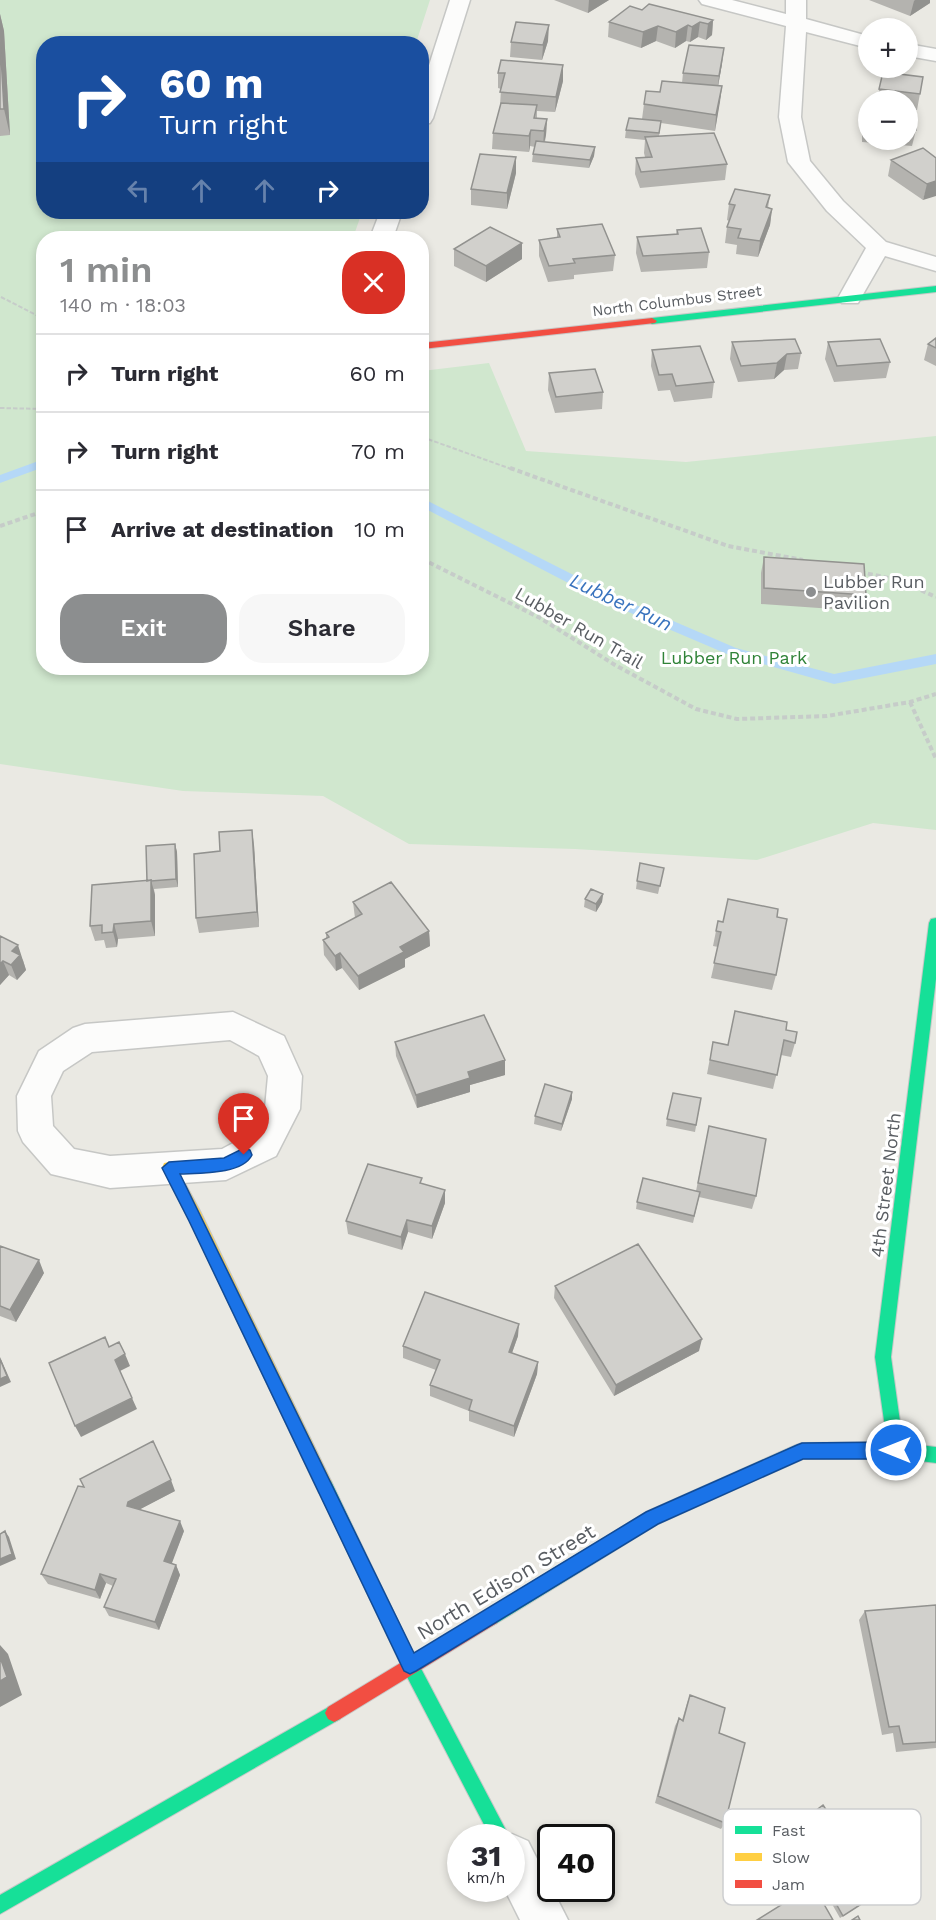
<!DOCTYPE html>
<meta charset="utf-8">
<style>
:root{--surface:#fff;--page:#f7f7f7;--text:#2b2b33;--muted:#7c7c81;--line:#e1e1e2;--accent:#8c8e8f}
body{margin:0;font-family:"Work Sans",sans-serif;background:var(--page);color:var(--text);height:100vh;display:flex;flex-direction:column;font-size:22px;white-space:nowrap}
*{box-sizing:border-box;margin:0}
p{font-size:20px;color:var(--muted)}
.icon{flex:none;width:33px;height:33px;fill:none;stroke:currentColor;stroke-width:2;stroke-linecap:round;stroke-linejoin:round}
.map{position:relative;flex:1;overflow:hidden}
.panel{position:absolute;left:36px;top:231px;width:393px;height:444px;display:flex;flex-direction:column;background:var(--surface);border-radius:24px;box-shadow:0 3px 9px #0003}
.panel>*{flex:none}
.guide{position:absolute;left:36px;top:36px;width:393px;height:183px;border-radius:24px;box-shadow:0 3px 9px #0003;background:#1a4fa0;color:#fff;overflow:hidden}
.fabs{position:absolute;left:858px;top:18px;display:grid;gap:12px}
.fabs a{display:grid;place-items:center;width:60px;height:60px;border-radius:50%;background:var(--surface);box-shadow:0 3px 9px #0003;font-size:30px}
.speed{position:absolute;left:447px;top:1824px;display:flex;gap:12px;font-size:30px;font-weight:700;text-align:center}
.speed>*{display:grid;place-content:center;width:78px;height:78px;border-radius:50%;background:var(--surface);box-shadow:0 3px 9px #0003;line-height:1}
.speed small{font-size:15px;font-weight:400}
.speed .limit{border:3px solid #111;border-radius:9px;background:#fff;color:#111}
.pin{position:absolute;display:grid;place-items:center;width:51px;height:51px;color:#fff;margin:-62px -26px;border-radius:50% 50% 50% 0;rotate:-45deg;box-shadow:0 0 6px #0007}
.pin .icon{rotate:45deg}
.me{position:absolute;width:66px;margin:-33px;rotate:270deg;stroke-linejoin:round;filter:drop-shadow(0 0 4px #0008)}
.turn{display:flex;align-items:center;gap:21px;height:126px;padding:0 24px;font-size:27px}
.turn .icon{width:78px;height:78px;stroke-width:2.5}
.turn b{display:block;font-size:42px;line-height:51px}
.lanes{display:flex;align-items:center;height:57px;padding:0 24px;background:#0003;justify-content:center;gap:30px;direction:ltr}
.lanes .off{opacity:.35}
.round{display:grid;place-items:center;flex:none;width:63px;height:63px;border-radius:24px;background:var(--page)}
.overview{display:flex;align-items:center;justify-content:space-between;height:102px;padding:0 24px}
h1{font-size:36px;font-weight:600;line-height:45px;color:var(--accent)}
.action{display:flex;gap:12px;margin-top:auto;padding:12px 24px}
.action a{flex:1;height:69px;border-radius:24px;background:var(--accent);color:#fff;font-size:24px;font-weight:600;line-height:69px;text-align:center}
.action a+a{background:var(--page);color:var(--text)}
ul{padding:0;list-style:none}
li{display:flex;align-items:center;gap:18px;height:78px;padding:0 24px;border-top:2px solid var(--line)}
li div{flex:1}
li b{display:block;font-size:22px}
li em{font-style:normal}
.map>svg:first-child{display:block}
</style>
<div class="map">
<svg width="936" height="1920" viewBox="0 0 936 1920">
<rect width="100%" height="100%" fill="#eae9e3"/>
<path fill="#d0e7ce" d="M0 0H430L416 43 44 44V212H362L353 238H44V668H422V371L489 363 526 451 686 462 936 436V830L873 823 757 860 575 849 409 844 323 796 183 791 0 764Z"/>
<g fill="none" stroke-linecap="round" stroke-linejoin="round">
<path fill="#b5d8f7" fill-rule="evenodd" d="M44 459V467L0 483V475Z
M422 498 615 596 736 648 834 674 936 654V664L834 684 727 654 605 602 422 507Z"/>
<g stroke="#c6c7c5" stroke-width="3">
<path id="street" d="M450 0H470L433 118 430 123 422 124V87Z
M699 0H732L786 14V0H806V19L868 36V48L806 32 801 117 810 161 843 201 886 242 936 257V271L885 256 858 303H842L838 298 866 248 827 211 788 162 779 117 786 26 702 4Z
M908 44 936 49V61L908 56Z
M380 212H402L393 238H370Z
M233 1012 284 1036 302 1076 300 1109 276 1156 226 1180 110 1188 51 1174 23 1142 18 1131 17 1096 39 1051 73 1028 85 1024ZM230 1040 259 1056 268 1076 265 1108 250 1134 222 1149 110 1156 74 1149 53 1126 51 1096 63 1071 92 1052Z
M512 1834 528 1841 568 1920H520L504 1888H512V1838H504Z"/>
</g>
<g stroke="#c7c8c7" stroke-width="2">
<path id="fast" d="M936 286V292L652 324 647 321 652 318Z
M936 918V979L891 1357 903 1443 936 1447V1463L896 1458 803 1459 658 1524 497 1623 491 1626 485 1623 482 1617 485 1611 646 1512 796 1445 802 1443 887 1442 875 1357 929 923 931 919Z
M325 1479 331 1481 416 1659 510 1838H491L404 1671 317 1487 319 1481Z
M334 1704 340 1707 343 1713 340 1719 0 1914V1895Z"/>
</g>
<g stroke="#c7c8c7" stroke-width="2">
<path id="slow" d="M169 1162 174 1163 200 1211 331 1481 333 1487 331 1493 325 1495 319 1493 190 1221 162 1168 164 1163Z"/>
</g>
<g stroke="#c7c8c7" stroke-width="2">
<path id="jam" d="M652 318 657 321 655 323 422 349V343Z
M491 1608 497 1611 500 1617 497 1623 340 1719 334 1722 328 1719 325 1713 328 1707Z"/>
</g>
<path stroke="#c6ccc9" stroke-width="2" stroke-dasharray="4.5 2" stroke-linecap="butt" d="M1 297 44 319
M0 408 44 409
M422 437 514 470"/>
<path stroke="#c6ccc9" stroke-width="4" stroke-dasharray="5 3" stroke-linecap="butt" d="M510 468 728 546 803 560
M0 526 44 511
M422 559 540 618 615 665 696 709 737 719 827 716 910 702 936 694
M860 572 898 580 936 597
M910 702 936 759"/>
<use href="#street" fill="#fcfcfb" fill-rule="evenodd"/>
<use href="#fast" fill="#16e098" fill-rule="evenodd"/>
<use href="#slow" fill="#ffcf43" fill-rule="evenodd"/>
<use href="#jam" fill="#f24e42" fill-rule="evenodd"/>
</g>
<path fill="#b4b3af" d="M554 0H609L588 13Z
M869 0H930V3L910 16Z
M642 10 713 20 712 35 706 40 698 37 690 42 686 41 675 48 656 41 641 48 608 37 609 22Z
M0 14 4 31 10 135 0 136Z
M548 41 542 60 510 57 511 42Z
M722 64 718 86H722L715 131 661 123 659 136 727 164 725 180 640 188 635 174 636 158 645 157 644 153 645 140 625 138 626 130 642 119 644 104 660 92 682 83 683 73Z
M563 65V81L555 112 537 111V118L547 119 546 135 545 142 595 147 594 156 589 168 532 162 533 154 535 147 530 146 529 152 492 149 493 133 500 106 501 89 498 88V73Z
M883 72 923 77 917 110 908 109V100H877Z
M865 106H868V140H908V110L916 130 912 146 862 142V122Z
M516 157V173L507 209 471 205V189Z
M936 158 923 200 888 176 891 160Z
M770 195 768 208 772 209 770 225 758 257 736 254 737 245 725 243 727 227 729 221 727 220 729 204Z
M557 229 615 255 613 271 574 275V279L548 282 539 256V240L557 238Z
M677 230 709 252 707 268 641 272 636 253 637 237 676 234Z
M454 249 522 259 486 282 454 266Z
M936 338V366L924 360 928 344Z
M732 342 801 353 798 369 784 370 774 379 738 382 730 359Z
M828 342 890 362 886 378 834 382 825 359Z
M652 350 714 382 712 398 674 402 670 390 658 391 651 366Z
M549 373 603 392 602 409 555 413 548 390Z
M764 557 866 595 862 611 761 604V573Z
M175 844 177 852 178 887 154 889 155 895V936L118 939 117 947 106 948 104 940 95 941 90 926 147 881Z
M254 845 259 927 199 933 196 918 220 851Z
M662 876 658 894 636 889 637 881Z
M603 894 602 902 596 912 584 907 585 899Z
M353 902 429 931 430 946 405 959V967L359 990 342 968 336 971 324 955 323 940 326 938V933L355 918Z
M777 917 776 975 772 990 711 978 718 947 713 946 718 921 723 922Z
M0 936 23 960 26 970 17 980 9 975 0 985Z
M786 1030 795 1043 791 1057 781 1055 773 1089 707 1074 713 1042 728 1045Z
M395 1042 505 1060V1075L470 1085V1092L417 1108 396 1056Z
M572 1092V1099L561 1131 534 1124 535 1116Z
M701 1098 695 1132 666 1126 667 1119Z
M709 1126 756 1196 752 1209 699 1197 693 1223 636 1209 637 1202 696 1191Z
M423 1184 445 1203 432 1239 408 1232 402 1250 348 1234 346 1221Z
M0 1246 44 1273 16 1322 0 1316Z
M555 1286 699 1351 614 1396 554 1298Z
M518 1336 512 1353 538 1362 537 1374 514 1437 469 1421V1411L430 1396V1385L436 1370 403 1358V1346Z
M84 1487 175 1491 140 1509 184 1531 171 1564 176 1565 180 1575 159 1630 109 1616 104 1607 113 1586 106 1583 100 1599 48 1584 41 1574Z
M936 1605V1748L896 1752 893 1733 882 1735 859 1620 865 1611Z
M690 1695 719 1733 725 1823 721 1829 655 1803 675 1726 679 1718 682 1720 687 1703Z
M798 1824 840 1831 812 1853 795 1827Z
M811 1859 874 1896 840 1918 808 1862Z"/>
<path fill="#92928f" d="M589 0H609L588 13Z
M915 0H930V3L910 16 914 1Z
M0 14 4 31 10 135 4 109 0 38Z
M713 20 712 35 706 40 708 24Z
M700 22 698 37 690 42 692 27Z
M549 25 548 41 542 60 543 45Z
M688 25 686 41 675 48 676 32Z
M658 26 656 41 641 48 643 32Z
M724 48 722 64 717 92 719 76Z
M563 65V81L555 112 556 97Z
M722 86 720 102 715 131 716 115Z
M547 119 546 135 543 147 544 131Z
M531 130 530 146 529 152V136Z
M595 147 594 156 589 168 590 160Z
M516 157V173L507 209V193Z
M936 181V196L923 200 927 184Z
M772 209 770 225 758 257 760 241Z
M522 243V259L486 282V266Z
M787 354 784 370 774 379 777 363Z
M252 830 254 845 259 927 257 912Z
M175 844 177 852 178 887 176 879Z
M151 880 155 895V936L151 921Z
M603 894 602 902 596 912V904Z
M114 924 118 939 117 947 113 932Z
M429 931 430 946 405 959V967L359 990 358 976 400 947Z
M18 945 26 970 17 980 11 965 12 951Z
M340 953 342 968 336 971 335 956Z
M3 961 9 975 0 985V964Z
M505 1060V1075L470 1085V1092L417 1108 416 1095 468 1072Z
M572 1092V1099L561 1131 562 1124Z
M445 1190V1203L432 1239V1226Z
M407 1220 408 1232 402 1250 401 1237Z
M39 1260 44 1273 16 1322 10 1310Z
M519 1324 518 1336 508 1364 509 1352Z
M702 1339 699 1351 614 1396 616 1385Z
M125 1354 130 1366 120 1371 115 1360Z
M0 1357 11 1382 0 1387Z
M538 1362 537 1374 514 1437V1426Z
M132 1398 137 1409 81 1437 75 1426Z
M171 1480 175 1491 133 1513 127 1506 128 1502Z
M180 1521 184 1531 169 1571 164 1561Z
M5 1531 9 1537 16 1559 0 1566V1559Z
M176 1565 180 1575 159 1630 155 1622Z
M100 1574 106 1583 100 1599 95 1590Z
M0 1645 8 1654 22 1695 0 1707Z"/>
<path fill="#d1d0cc" stroke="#92928f" stroke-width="1.5" d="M649 4 713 20 708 24 700 22 692 27 688 25 676 32 658 26 643 32 609 22 630 6 642 10Z
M516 22 549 25 543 45 511 42Z
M0 38 4 109H0Z
M689 45 724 48 719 76 683 73Z
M501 60 563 65 556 97 500 92 505 73H498Z
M883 72 923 77 920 94 879 89Z
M662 81 722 86 716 115 644 104 646 91 660 92Z
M501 103 537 105 534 118 547 119 544 131 531 130 529 136 493 133Z
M865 106H868V127L865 126Z
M908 110H915L916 130H908Z
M629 118 661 121 659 133 626 130Z
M714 133 727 164 641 172 636 158 652 157 645 137Z
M536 141 595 147 590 160 533 154Z
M923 148 936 158V181L927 184 891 160Z
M480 154 516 157 507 193 471 189Z
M735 189 770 195 766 207 772 209 760 241 738 238 741 229 727 227 735 205 729 204Z
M602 224 615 255 573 259 575 263 549 266 539 240 560 237 557 229Z
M490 227 522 243 486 266 454 249Z
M701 228 709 252 643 256 637 237 678 234 677 230Z
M936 338V348L928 344Z
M795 339 801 353 787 354 777 363 741 366 732 342Z
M880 339 890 362 837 366 828 342Z
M700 346 714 382 676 386 672 374 659 375 652 350Z
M595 369 603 392 556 397 549 373Z
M764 557 864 564 866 595 764 588Z
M252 830 257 912 196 918 194 854 220 851 219 832Z
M175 844 176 879 151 881V880L147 881 146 846Z
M640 863 664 868 660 886 637 881Z
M151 880V921L114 924 113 932 102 933V925L90 926 92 885Z
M391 882 429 931 400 947 404 952 358 976 340 953 335 956 323 940 329 937 326 933 362 914 353 902Z
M591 889 603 894 596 904 585 899Z
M728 899 778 909 777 917 787 919 776 975 714 963 721 932 716 931 718 921 723 922Z
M0 936 18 945 12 951 20 955 11 965 3 961 0 964Z
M735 1011 787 1022 786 1030 797 1032 795 1043 784 1040 777 1075 710 1060 713 1042 728 1045Z
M484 1015 505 1060 468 1072 470 1078 416 1095 395 1042Z
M545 1084 572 1092 562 1124 535 1116Z
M673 1093 701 1098 696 1125 667 1119Z
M709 1126 766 1139 756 1196 698 1183Z
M368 1164 422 1178 420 1183 445 1190 432 1226 407 1220 401 1237 346 1221Z
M643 1178 700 1192 694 1216 637 1202Z
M638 1244 702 1339 616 1385 555 1286Z
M0 1246 39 1260 10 1310 0 1306Z
M425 1292 519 1324 509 1352 538 1362 514 1426 469 1410 472 1400 430 1385 440 1360 403 1346Z
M105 1337 109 1347 119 1342 125 1354 115 1360 132 1398 75 1426 49 1363Z
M0 1359 7 1376 0 1379Z
M153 1441 171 1480 128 1502 127 1506 180 1521 164 1561 176 1565 155 1622 104 1607 116 1579 100 1574 95 1590 41 1574 78 1486 84 1487 80 1479Z
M5 1531 12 1554 0 1559V1534Z
M936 1605V1742L903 1744 899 1726 889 1727 865 1611Z
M0 1657 7 1677 0 1681Z
M690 1695 725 1708 719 1733 745 1743 725 1823 658 1796 679 1718 683 1721Z
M823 1805 840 1831 815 1850 798 1824Z
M841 1840 874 1896 843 1916 811 1859Z
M813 1885 833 1920H757Z
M858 1916 860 1920H852Z"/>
<path fill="#1a73e8" stroke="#114b97" stroke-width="1.5" d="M244 1148 250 1150 252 1155C242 1175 199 1173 180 1174L414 1653 646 1512 797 1445 802 1443 896 1442 902 1445 904 1450 902 1456 896 1459H803L658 1524 416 1671 410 1674 404 1671 189 1221 162 1168 169 1162 224 1158Z"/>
<circle fill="#8c8e8f" stroke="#fff" stroke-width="2" cx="811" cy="592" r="6"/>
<g text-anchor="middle" stroke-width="6" stroke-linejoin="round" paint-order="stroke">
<g font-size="15" fill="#595d62" stroke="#fff">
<text transform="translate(677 301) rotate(-7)" y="5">North Columbus Street</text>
</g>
<g font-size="18" fill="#595d62" stroke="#fff" text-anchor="start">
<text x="823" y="588">Lubber Run<tspan x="823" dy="21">Pavilion</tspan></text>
</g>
<g font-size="18" fill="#595d62" stroke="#fff">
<text transform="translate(579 628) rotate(30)" y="6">Lubber Run Trail</text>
<text transform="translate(886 1185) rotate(-83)" y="6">4th Street North</text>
</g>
<g font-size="18" fill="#308338" stroke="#fff">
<text x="734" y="664">Lubber Run Park</text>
</g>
<g font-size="20" font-style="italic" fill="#3a74be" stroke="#fff">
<text transform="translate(621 602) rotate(25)" y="7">Lubber Run</text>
</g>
<g font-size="21" fill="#595d62" stroke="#fff">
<text transform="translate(506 1582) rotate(-31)" y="7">North Edison Street</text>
</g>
</g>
<rect x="723" y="1809" width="198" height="96" rx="9" fill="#fff" stroke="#cdced0" stroke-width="1.5"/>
<rect x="735" y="1826" width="27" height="8" fill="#16e098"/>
<rect x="735" y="1853" width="27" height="8" fill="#ffcf43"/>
<rect x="735" y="1880" width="27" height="8" fill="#f24e42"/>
<g font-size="16" fill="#595d62">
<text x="772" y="1836">Fast</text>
<text x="772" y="1863">Slow</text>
<text x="772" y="1890">Jam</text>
</g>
</svg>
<div class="fabs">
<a>+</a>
<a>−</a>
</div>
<div class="speed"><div>31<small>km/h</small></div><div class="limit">40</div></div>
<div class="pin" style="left:244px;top:1155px;background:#d93025"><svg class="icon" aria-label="arrive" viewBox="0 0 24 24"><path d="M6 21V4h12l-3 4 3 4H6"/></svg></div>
<svg class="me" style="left:896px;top:1450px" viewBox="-20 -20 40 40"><circle r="17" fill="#1a73e8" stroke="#fff" stroke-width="3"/><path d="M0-11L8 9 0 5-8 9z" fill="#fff"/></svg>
<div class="guide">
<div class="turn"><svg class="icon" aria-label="right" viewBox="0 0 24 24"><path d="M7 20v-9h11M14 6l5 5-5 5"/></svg><div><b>60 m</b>Turn right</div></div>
<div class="lanes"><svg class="icon off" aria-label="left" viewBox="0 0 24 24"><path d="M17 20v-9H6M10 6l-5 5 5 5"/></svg><svg class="icon off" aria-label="ahead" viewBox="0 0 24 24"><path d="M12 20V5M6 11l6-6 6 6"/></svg><svg class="icon off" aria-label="ahead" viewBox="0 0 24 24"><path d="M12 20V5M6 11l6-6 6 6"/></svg><svg class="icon" aria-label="right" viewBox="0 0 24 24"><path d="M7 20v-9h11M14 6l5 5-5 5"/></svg></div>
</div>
<section class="panel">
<div class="overview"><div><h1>1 min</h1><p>140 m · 18:03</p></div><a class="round" style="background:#d93025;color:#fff"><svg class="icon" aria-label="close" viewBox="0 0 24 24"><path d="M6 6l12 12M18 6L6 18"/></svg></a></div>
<ul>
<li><svg class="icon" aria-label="right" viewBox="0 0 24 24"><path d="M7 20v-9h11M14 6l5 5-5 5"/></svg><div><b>Turn right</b></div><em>60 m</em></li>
<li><svg class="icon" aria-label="right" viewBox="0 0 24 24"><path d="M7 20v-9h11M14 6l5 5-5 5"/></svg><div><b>Turn right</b></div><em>70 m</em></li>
<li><svg class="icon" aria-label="arrive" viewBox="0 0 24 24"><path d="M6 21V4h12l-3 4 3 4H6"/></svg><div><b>Arrive at destination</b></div><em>10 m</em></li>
</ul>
<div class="action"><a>Exit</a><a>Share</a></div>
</section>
</div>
